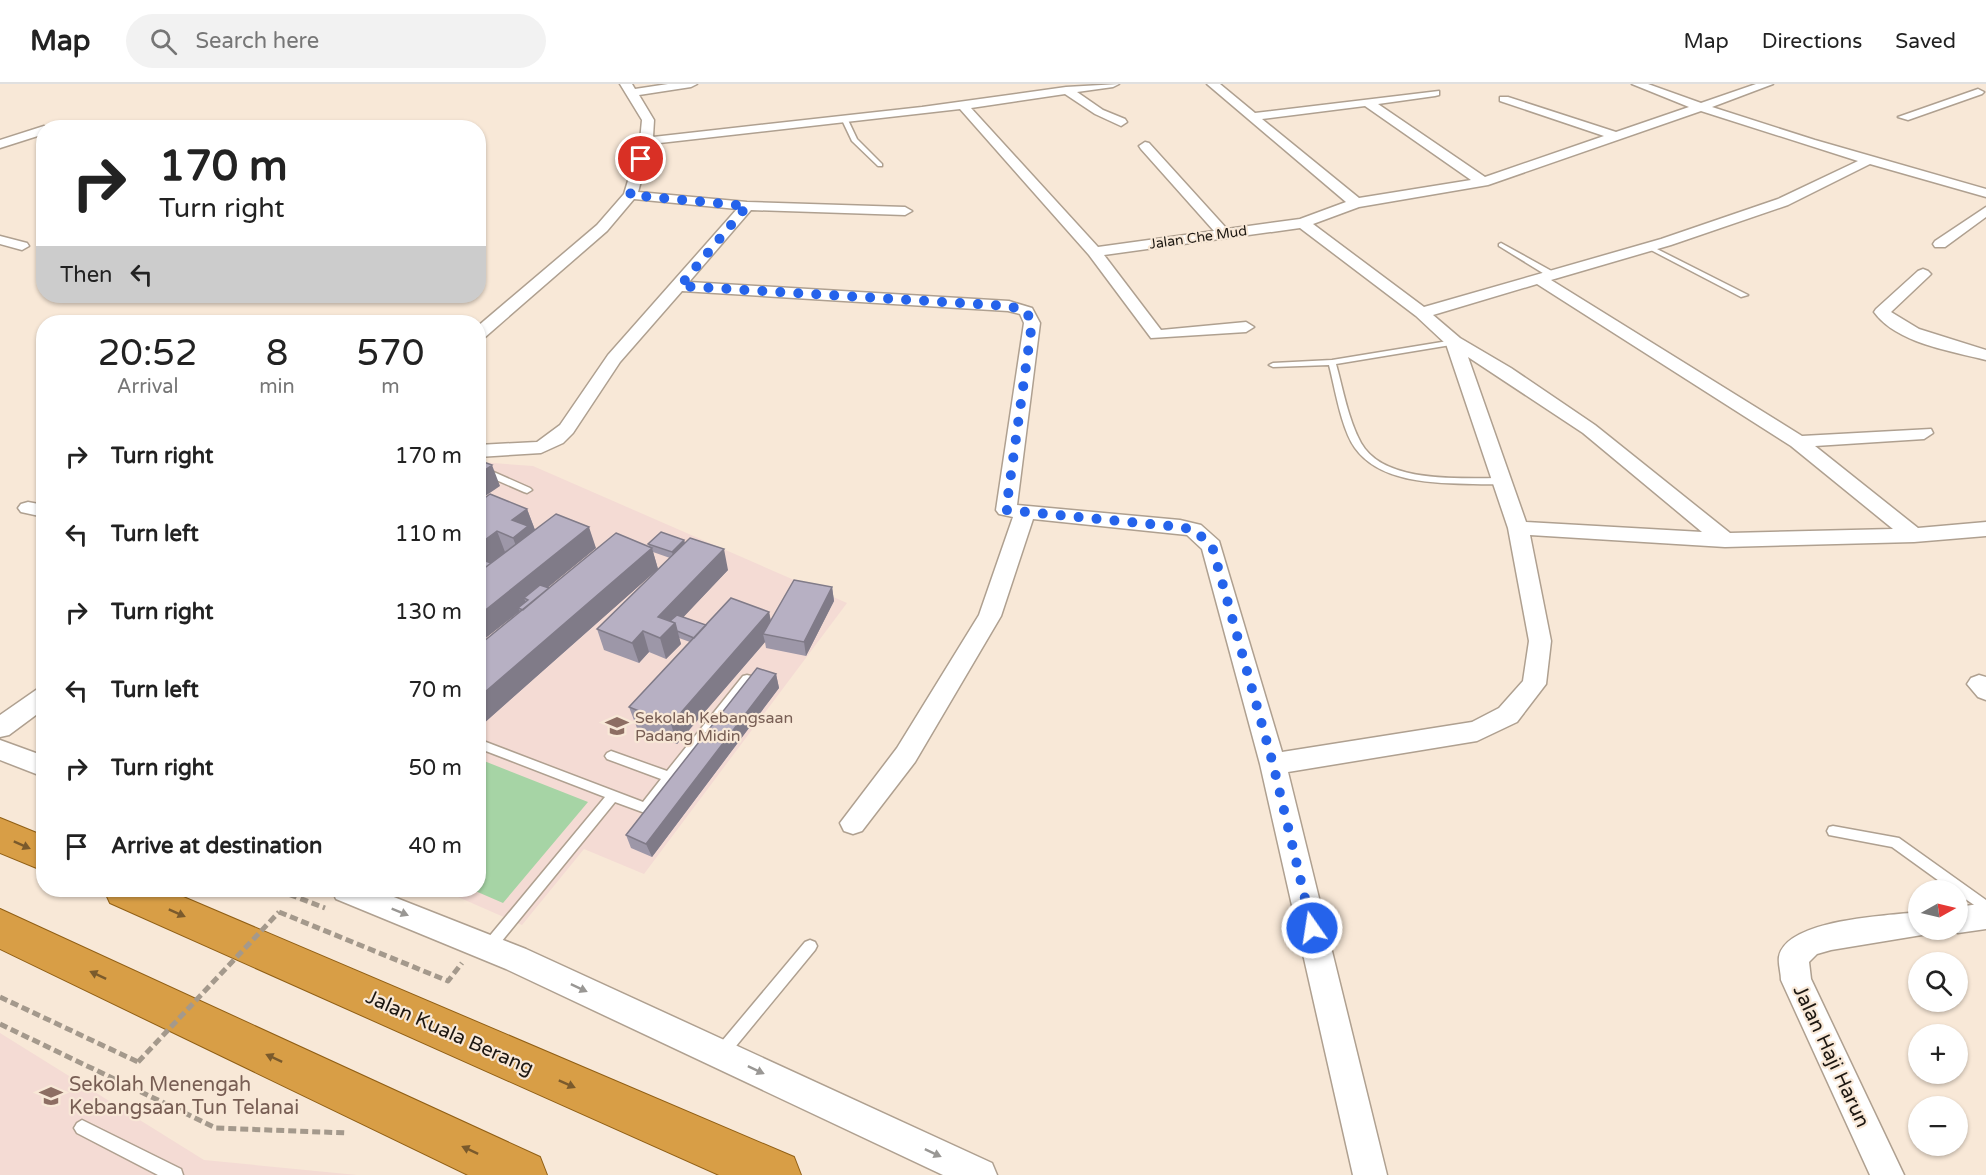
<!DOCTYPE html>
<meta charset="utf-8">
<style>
:root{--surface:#fff;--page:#f2f2f2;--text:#222;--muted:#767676;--line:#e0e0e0}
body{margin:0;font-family:"Varela Round",sans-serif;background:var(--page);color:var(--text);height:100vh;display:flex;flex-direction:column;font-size:22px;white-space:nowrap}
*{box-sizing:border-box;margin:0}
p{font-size:20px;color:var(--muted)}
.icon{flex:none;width:33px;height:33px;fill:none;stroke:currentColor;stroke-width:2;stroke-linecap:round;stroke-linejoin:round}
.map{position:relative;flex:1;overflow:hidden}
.side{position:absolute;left:36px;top:231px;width:450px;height:582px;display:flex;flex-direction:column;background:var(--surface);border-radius:24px;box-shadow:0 2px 4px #0004}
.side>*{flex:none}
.top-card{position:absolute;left:36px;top:36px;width:450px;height:183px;border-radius:24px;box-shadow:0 2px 4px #0004;background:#fff;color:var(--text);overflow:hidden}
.needle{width:39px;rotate:82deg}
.fabs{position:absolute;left:1908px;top:796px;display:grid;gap:12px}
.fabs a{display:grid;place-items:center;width:60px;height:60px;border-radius:50%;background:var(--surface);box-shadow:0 2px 4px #0004;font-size:30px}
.pin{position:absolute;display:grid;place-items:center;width:51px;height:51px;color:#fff;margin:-26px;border:3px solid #fff;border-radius:50%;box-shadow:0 2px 6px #0007}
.me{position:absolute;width:66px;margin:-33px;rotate:347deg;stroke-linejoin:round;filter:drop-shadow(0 0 4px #0008)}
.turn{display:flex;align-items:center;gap:21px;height:126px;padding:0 24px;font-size:27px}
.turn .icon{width:78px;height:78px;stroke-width:2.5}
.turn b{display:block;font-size:42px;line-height:51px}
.then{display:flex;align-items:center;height:57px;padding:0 24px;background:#0003;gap:12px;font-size:22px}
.eta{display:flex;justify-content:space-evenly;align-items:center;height:102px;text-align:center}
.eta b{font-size:36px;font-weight:600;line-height:42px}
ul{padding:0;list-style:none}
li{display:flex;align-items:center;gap:18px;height:78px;padding:0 24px}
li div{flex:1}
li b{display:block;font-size:22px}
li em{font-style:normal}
header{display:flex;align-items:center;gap:36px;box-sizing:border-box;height:84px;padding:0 30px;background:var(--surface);border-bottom:2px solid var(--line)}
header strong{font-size:28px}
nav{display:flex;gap:33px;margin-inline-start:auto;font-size:21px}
.search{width:420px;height:54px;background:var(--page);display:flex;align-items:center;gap:15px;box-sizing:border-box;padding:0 21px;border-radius:33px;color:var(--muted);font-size:22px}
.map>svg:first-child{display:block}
</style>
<header>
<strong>Map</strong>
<div class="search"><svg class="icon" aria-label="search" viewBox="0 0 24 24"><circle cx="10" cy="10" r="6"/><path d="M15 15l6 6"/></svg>Search here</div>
<nav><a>Map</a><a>Directions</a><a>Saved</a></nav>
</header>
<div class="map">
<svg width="1986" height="1091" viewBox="0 0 1986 1091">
<rect width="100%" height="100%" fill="#f8e8d7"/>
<path fill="#f4dbd4" d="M479 378 533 382 847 519 644 790 584 765 522 841 442 806H478Z
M0 949 204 1076 357 1091H0Z"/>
<path fill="#a6d4a5" d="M479 675 588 718 503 819 473 806H478Z"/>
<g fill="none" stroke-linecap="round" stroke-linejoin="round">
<g stroke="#afa090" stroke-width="3">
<path id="service" d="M845 34 848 36 857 55 882 80V82H878L852 57 842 36Z
M1501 159 1557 190 1558 192 1551 194 1499 162V160Z
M1647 162H1651L1748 211 1741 213 1647 164Z
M1454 256H1457V260L1336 280C1343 305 1348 335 1361 359 1384 400 1461 394 1502 394L1505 395 1507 397 1505 399C1495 401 1484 400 1473 400 1434 399 1380 399 1355 364 1341 344 1335 304 1329 281L1273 283 1269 281 1273 279 1332 276Z
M478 381 530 404 532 406 527 409 524 408 478 388Z
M747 591 751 592 752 595 751 598 649 728 645 729 615 718 493 868 488 870 483 868 481 864 483 860 605 713 478 664V655L643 718 661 695 607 675 605 672 607 669 611 667 667 687 743 592Z
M1833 742 1899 754 1986 816V829L1958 810V807H1953L1892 763 1829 751 1827 747 1829 743Z
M810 856 815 858 817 862 815 866 727 973 722 975 717 973 715 968 717 963 805 858Z
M82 1036 181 1085 183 1091H158L77 1049 74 1044 77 1039Z"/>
</g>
<g stroke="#afa090" stroke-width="3">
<path id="minor" d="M620 0H632L635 5 668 0H697L691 3 639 11 654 36 653 53 922 23 1066 3 1119 0 1113 3 1077 8 1103 26 1125 35 1127 38 1121 42 1095 30 1065 10 971 24 1098 163 1214 147 1141 65 1139 62 1145 58 1149 59 1227 145 1300 135 1346 118 1207 0H1220L1255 29 1439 7V11L1435 12 1378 20 1485 93 1604 52 1500 17V13H1508L1616 48 1689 23 1632 0H1648L1701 19 1756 0H1773L1712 23 1815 56 1986 105V113L1870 80 1788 121 1671 161 1551 196 1802 352 1931 345 1933 349 1924 355 1815 362 1918 444 1986 438V452L1914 458 1725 463 1530 451 1551 557 1546 600 1517 638 1477 657 1288 688 1387 1091H1353L1260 680 1202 465 1187 451 1033 435 1001 532 915 678 862 747 853 750 844 747 840 739 897 664 979 531 1013 433 999 430 996 426 1024 239 1020 230 1008 227 682 207 620 278 573 349 563 359 541 369 478 373V361L537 358 560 341 608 271 737 125 634 115 607 147 484 254 478 256V242L597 141 624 110 640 57 642 36ZM1365 22 1471 96 1359 114 1262 35ZM960 25 1089 171 1151 254 1246 248 1254 243 1246 238 1161 246 1104 171 1300 144 1416 232 1446 260 1508 444 1529 557 1523 597 1499 624 1472 638 1282 668 1219 457 1201 441 1180 436 1017 421 1040 239 1032 224 1009 217 689 198 751 126 905 131 912 127 905 123 747 118 638 108 651 60ZM1701 27 1858 77 1778 115 1661 155 1424 223 1313 140 1359 123 1488 101ZM1537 200 1791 362 1893 445 1730 449 1595 341 1511 284 1460 254 1433 231ZM1468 273 1583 349 1702 448 1526 438Z
M1978 5 1984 8 1982 10 1908 36 1898 33Z
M44 42 48 44H44V50L0 64V56Z
M1986 123V133L1945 163H1935L1933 160 1935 157Z
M0 152 27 159 29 162 22 166 0 160Z
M1923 185 1928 187 1931 190 1928 193 1891 228 1919 245 1986 266V276C1951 267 1896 259 1874 228L1876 225 1918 187Z
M28 418 44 421V433L21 428 18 424 21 420Z
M1979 591 1986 593V616L1978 613 1967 600 1971 594Z
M44 603V625L9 651 0 653V631L36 606Z
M0 656 44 672V693L0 676Z
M332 806H376L526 865 992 1079 997 1091H943L506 885 336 815Z
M1986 819V845L1958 849 1951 846H1958V823Z
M1918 828V846H1930L1928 850 1831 866 1817 870 1809 878 1811 895 1904 1091H1870L1781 896C1781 889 1778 880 1779 873 1786 835 1887 832 1918 828Z"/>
</g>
<g stroke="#905f15" stroke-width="2">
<path id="trunk" d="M0 734 44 752V787L0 769Z
M104 806H167L794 1073 801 1091H719L110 819Z
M0 825 540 1073 547 1091H468L0 865Z"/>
</g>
<path stroke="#a4998c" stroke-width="5" stroke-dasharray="8 4" stroke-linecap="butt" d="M278 806 325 824
M279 828 448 897 462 879
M0 913 138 978
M0 940 216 1044 348 1049"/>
<use href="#service" fill="#fff" fill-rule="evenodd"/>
<use href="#minor" fill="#fff" fill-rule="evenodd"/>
<use href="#trunk" fill="#d89e46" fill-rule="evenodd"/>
<path stroke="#a4998c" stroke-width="5" stroke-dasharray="8 4" stroke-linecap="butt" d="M138 978 279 828"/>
</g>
<path fill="#9d97a8" d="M478 419 527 425 535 446 596 464 547 504H549L649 463 648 460 684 456 685 459 728 486 683 533 706 541 769 528 771 537 832 503 834 517 806 572 766 564 765 558 677 660 637 644 629 623 690 558 679 554 681 560 666 575 649 568 639 579 604 566 597 545 670 474 653 468 658 485 483 640 478 637V562L520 528V527L478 560Z
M776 590 779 604 652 773 631 764 626 751Z"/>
<path fill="#807b88" d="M492 381 500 402 478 417V391Z
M527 425 535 446 521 475 513 454 512 436Z
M589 443 596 464 529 519 528 516 524 514 527 521 518 524 520 527 478 560V532Z
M497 447 505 468 478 489V461Z
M684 456 686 463 674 475 672 468Z
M652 464 658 485 483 640 478 631V614Z
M724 465 728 486 676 541 681 560 666 575 660 554 658 533Z
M832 503 834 517 806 572 804 558Z
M769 528 773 549 763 550 765 558 677 660 671 640Z
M643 547 649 568 639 579 632 559Z
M776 590 779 604 652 773 646 760Z"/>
<path fill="#b7b0c3" stroke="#807b88" stroke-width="1.5" d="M478 376 492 381 478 391Z
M490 410 527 425 512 436 528 442 513 454 497 447 478 461V419Z
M556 430 589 443 478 532V489Z
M661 448 684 456 672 468 648 460Z
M616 449 652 464 478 614V562Z
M690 454 724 465 658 533 675 539 660 554 643 547 632 559 597 545Z
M483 476 491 479 478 489V479Z
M794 496 832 503 804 558 763 550Z
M540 501 549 504 523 526 518 524 528 516 524 514Z
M731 514 769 528 671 640 629 623Z
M677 531 706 541 694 554 677 547 675 539 670 537Z
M757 584 776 590 646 760 626 751Z"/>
<defs><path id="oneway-solid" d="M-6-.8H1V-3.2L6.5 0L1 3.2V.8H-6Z" transform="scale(1.5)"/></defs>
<g fill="#7a5a2c">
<use href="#oneway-solid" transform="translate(22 761) rotate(24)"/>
<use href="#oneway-solid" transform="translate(177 829) rotate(24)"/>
<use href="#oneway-solid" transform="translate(98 891) rotate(-155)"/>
<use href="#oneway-solid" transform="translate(274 974) rotate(-155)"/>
<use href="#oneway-solid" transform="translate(567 1000) rotate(24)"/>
<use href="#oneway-solid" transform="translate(470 1066) rotate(-155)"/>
</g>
<g fill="#999794">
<use href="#oneway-solid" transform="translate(400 828) rotate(22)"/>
<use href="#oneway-solid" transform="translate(579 904) rotate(25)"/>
<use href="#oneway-solid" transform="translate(756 986) rotate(25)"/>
<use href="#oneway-solid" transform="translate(933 1069) rotate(25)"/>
</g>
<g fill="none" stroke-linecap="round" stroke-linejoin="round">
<path stroke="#2563eb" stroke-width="10" stroke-dasharray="0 18" d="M641 75 630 111 747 122 680 202 1009 222 1026 227 1032 239 1006 426 1180 443 1194 446 1212 462 1273 680 1312 844"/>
</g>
<defs>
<g id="school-bare" transform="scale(1.8)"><path d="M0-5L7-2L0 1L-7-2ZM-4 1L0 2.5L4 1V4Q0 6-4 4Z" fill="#8d6e63" stroke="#f8e8d7" stroke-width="2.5" paint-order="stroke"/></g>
</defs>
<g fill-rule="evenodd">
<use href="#school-bare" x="617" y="642"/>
<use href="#school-bare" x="51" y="1012"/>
</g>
<g text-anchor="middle" stroke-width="4.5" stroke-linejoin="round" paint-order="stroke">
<g font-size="14" fill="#1c1711" stroke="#f8e8d7">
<text transform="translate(1198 153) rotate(-8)" y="5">Jalan Che Mud</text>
</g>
<g font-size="16" fill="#785e54" stroke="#f8e8d7" text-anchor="start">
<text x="635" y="639">Sekolah Kebangsaan<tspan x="635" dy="18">Padang Midin</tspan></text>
</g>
<g font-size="20" fill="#1c1711" stroke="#f8e8d7">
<text transform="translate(450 948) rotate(24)" y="7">Jalan Kuala Berang</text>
<text transform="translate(1832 972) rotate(65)" y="7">Jalan Haji Harun</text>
</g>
<g font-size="20" fill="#785e54" stroke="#f8e8d7" text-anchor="start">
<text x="69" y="1007">Sekolah Menengah<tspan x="69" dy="23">Kebangsaan Tun Telanai</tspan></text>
</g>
</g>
</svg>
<div class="fabs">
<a><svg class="needle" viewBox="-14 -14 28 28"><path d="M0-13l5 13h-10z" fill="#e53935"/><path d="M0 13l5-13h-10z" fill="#767676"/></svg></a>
<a><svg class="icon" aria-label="search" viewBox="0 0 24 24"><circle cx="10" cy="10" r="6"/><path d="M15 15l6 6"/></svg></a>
<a>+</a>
<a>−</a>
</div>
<div class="pin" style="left:641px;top:75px;background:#d93025"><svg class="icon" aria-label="arrive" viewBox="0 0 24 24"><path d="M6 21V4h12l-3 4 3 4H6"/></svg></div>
<svg class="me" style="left:1312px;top:844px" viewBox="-20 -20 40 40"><circle r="17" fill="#2563eb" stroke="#fff" stroke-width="3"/><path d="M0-11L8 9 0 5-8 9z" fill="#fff"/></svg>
<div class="top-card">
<div class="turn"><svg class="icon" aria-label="right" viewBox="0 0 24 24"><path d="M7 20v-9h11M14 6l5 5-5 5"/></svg><div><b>170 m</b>Turn right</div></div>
<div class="then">Then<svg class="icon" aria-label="left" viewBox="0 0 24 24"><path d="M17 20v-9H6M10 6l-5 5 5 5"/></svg></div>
</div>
<section class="side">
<div class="eta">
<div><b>20:52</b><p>Arrival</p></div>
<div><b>8</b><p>min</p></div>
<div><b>570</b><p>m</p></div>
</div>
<ul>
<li><svg class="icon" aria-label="right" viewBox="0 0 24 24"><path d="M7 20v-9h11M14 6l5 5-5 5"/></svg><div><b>Turn right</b></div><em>170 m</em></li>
<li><svg class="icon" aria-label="left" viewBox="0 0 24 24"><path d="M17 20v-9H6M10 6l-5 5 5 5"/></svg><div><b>Turn left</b></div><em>110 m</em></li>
<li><svg class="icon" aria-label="right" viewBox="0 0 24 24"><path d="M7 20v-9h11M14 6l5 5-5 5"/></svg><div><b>Turn right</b></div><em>130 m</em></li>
<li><svg class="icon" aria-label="left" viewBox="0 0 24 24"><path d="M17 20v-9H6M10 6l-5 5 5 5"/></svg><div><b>Turn left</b></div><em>70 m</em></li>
<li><svg class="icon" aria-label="right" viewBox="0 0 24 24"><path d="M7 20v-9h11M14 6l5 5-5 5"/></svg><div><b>Turn right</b></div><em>50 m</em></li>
<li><svg class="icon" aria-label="arrive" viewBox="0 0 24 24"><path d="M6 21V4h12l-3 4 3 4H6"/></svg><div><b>Arrive at destination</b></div><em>40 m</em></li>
</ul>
</section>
</div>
